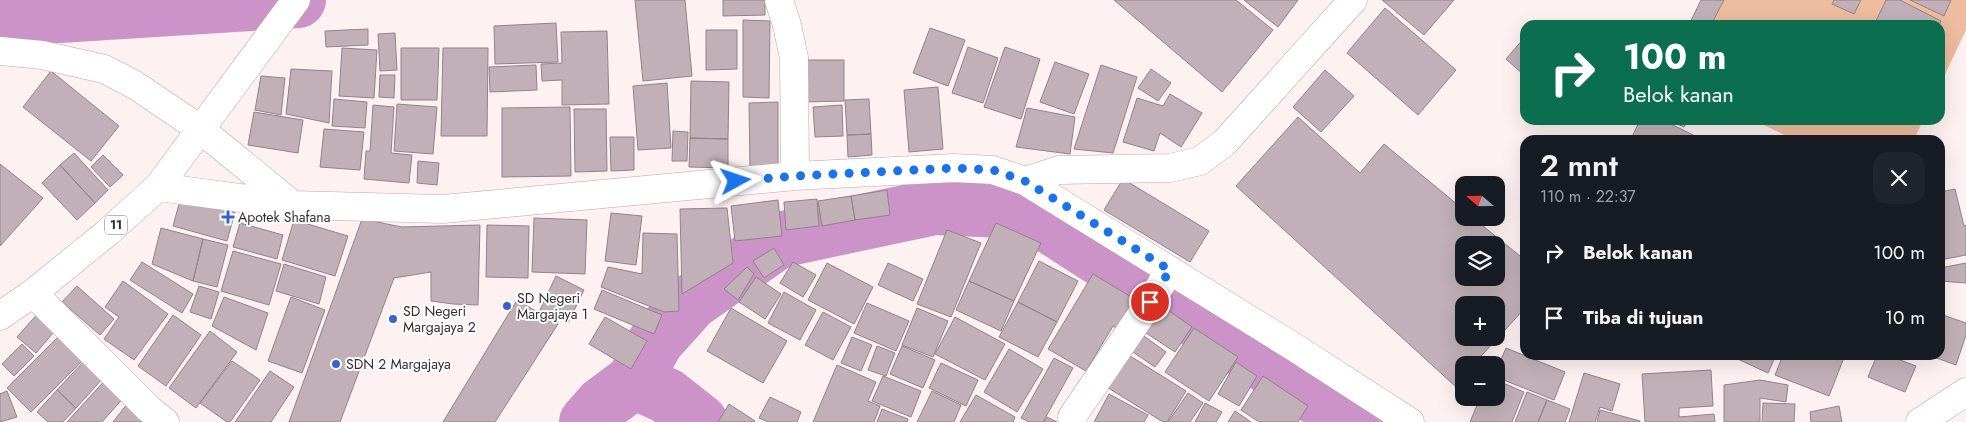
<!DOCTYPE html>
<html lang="id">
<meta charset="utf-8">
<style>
:root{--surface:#171b24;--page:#20242c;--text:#f1f3f6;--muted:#9ea1a6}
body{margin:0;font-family:Jost,sans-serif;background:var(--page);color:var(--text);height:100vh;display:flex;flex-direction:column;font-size:19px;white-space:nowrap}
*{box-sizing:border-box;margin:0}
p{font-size:16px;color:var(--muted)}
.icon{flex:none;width:28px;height:28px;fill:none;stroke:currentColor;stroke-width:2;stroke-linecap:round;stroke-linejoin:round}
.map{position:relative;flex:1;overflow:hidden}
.panel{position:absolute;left:1520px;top:135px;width:425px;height:225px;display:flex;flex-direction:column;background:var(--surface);border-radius:15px;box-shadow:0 5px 20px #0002}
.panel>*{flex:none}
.banner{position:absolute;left:1520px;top:20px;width:425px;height:105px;border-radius:15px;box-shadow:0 5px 20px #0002;background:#0b6e4f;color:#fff;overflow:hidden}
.needle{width:32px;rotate:290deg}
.fabs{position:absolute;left:1455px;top:176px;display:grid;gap:10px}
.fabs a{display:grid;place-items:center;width:50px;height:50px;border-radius:10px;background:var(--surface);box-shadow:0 5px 20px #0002;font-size:25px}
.pin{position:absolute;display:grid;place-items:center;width:42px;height:42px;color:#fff;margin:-21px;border:2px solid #fff;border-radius:50%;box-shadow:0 1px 5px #0007}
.me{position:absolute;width:55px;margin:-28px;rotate:85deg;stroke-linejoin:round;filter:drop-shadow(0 0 4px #0008)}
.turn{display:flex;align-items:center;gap:18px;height:105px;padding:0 20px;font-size:22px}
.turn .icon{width:65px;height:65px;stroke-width:2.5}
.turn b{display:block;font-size:35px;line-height:42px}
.round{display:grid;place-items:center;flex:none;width:52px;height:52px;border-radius:15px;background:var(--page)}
.head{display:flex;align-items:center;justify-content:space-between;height:85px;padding:0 20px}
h1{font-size:30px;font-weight:600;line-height:38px}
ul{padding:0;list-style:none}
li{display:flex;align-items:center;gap:15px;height:65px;padding:0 20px}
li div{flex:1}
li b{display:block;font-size:19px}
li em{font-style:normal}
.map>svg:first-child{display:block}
</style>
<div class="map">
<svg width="1966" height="422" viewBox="0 0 1966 422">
<rect width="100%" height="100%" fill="#fef1f2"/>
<path fill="#eebc9f" d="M1705 0H1966V30L1940 85V25H1693Z
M1753 120H1923L1914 140H1795Z"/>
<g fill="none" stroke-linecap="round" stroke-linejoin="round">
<path stroke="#cc93c9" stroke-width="56" d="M0 14 59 15 298 0
M634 381 656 341 691 302 779 240 934 207 1027 211 1355 422
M587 422 602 405 634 381 667 396 700 422"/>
</g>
<path fill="#c1b0b8" stroke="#928289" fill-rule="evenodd" d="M635 0H685L692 76 643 81Z
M723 0H765V15L723 16Z
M1114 0H1236L1273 30 1222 92Z
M1244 0H1298L1278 27Z
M1382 0H1454L1424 35Z
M1701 0H1724L1711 25H1689Z
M1834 0H1861L1854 14 1832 4Z
M1886 0H1900L1941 21 1939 25H1874Z
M1910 0H1951L1944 16Z
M1385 8 1456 70 1418 115 1347 53Z
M743 20 770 21 769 98 743 97Z
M556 23 558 62 495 64 494 26Z
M930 28 965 40 948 86 913 73Z
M368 29V45L326 47 325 31Z
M706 30H737V69L706 70Z
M607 31 609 104 562 105V80L542 81 541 64 562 63 561 32Z
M395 33 397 70 380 71 378 34Z
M1524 38 1525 39V76L1506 59Z
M968 47 998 58 983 103 952 93Z
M1005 47 1040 59 1021 119 984 107Z
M342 48 377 50 374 98 339 96Z
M401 48H439L437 100H401Z
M443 48H488L487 136H441Z
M803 60H844V101L803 102Z
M1055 62 1089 74 1074 114 1040 102Z
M536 65 537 90 490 92 489 67Z
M1101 65 1137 77 1113 153 1074 149Z
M291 69 332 71 329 123 286 114Z
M1151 69 1171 83 1158 101 1138 88Z
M1325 70 1354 96 1321 132 1293 107Z
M51 71 119 126 91 161 23 107Z
M380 75H395L394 98 379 97Z
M261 76 285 78 281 115 255 110Z
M691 81 729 82 728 139 690 138Z
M667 83 671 148 638 150 633 86Z
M938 87 943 149 909 152 904 90Z
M1170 94 1202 113 1181 147 1160 133 1154 151 1123 142 1137 98 1163 106Z
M334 99 367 102 365 128 332 126Z
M869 99 871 134 847 135 845 100Z
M778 102V168H750L749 103Z
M397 104 437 107 433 154 394 151Z
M373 105 394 107 391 153 412 155 409 183 364 179 366 151H370Z
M842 105 843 136 815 137 813 107Z
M570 107 571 176 502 177V108Z
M1027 108 1075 117 1070 154 1016 147Z
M574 109H606L607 171 575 172Z
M254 112 303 120 298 153 248 145Z
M1298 117 1360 173 1384 144 1464 210V218H1473L1525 260V308L1473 365H1464V376L1455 386 1236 186ZM1464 245H1496V278H1464ZM1464 305H1496V338H1464Z
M1640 120H1663L1703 140H1632L1631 139Z
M1668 120H1688L1684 127Z
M324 129 364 132 360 170 320 167Z
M673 131 688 132 687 161H672Z
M871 134 872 155 848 157 847 135Z
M610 137H634V170L611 171Z
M690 138 728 139V168L689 167Z
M74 153 108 190 95 203 60 165Z
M103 155 123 175 110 187 91 167Z
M418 161 439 163 437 185 417 183Z
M0 164 43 198 0 246Z
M60 165 95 203 77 220 42 183Z
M1123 179 1209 231 1190 262 1104 210Z
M1955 189 1964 226 1966 225V255L1940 260V192Z
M887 190 890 215 855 220 851 196Z
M851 196 855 220 822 226 818 201Z
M181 197 235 212 227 241 173 226Z
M817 199 819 226 786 230 784 202Z
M778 200 782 236 735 241 731 206Z
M727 208 733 263 682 294 680 209Z
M611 213 642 216 636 265 605 261Z
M534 218 587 220 585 274 532 272Z
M362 219 402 227 480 225 478 305 453 304 431 301V272L394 278 340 422H289Z
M294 220 348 236 335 276 282 260Z
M240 223 283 235 277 259 233 247Z
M996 223 1041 243 1014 301 969 281Z
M487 225 529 226 528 278 486 277Z
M161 228 203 239 193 281 152 264Z
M947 230 981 243 951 317 917 304Z
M643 233 677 234 679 311 664 312 601 287 608 267 642 274Z
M203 239 228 245 217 287 193 281Z
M774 248 784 265 764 278 753 261Z
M233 251 281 264 269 305 221 291Z
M1039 261 1078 281 1057 322 1018 302Z
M142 262 193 294 182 313 130 280Z
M793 262 816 275 803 297 780 283Z
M827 263 873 287 854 324 808 300Z
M888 263 923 279 913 301 878 285Z
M1966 263V283L1940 281V268Z
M284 264 326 277 319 304 276 291Z
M747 267 754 274 738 300 724 289Z
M1093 274 1143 304 1124 334 1113 326 1086 371 1048 349Z
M556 276 584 290 568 323 540 310Z
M756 277 781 294 765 319 739 302Z
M123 281 168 314 134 360 104 339 119 317 105 307Z
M969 281 1014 301 1001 331 956 310Z
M77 286 114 319 100 335 62 302Z
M199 286 219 292 211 319 190 312Z
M602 290 662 315 654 334 594 309Z
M784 292 816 310 800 340 768 323Z
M224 297 268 313 256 350 212 326Z
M291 297 325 310 302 373 268 361Z
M517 300 558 324 495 422H443Z
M1018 302 1057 322 1038 357 999 337Z
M867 303 909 321 896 351 854 333Z
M1158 303 1192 327 1175 352 1140 329Z
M731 308 787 341 763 383 707 351Z
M917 308 948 321 933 357 902 345Z
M41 310 59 326 36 353 17 337Z
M823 312 851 327 833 360 805 345Z
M1940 314 1966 323V335L1956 365 1928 355H1940Z
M173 315 201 335 166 386 138 366Z
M605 317 647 341 631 369 589 344Z
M955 317 1005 344 985 380 935 354Z
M1194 328 1238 357 1209 401 1165 372Z
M64 331 88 355 31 412 7 388Z
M210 331 237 352 196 408 169 388Z
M1141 334 1166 352 1155 367 1130 350Z
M852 337 872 345 861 371 841 363Z
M22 344 34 356 14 376 2 364Z
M877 346 895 353 886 376 868 370Z
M902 346 935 360 923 388 890 374Z
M1506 348 1565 372 1554 400 1496 377V371Z
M1009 349 1043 369 1017 412 984 392Z
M1122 351 1186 391 1167 422H1163L1102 384Z
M1729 355H1776L1768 373Z
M1783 355H1845L1829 396 1775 375Z
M1877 355H1887L1916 366 1905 392 1868 377Z
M1054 358 1073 368 1043 422H1029L1021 418Z
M85 360 104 377 76 408 57 390Z
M232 361 260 380 230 422H227L200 403Z
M1236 362 1257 376 1239 406 1218 394Z
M941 363 978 380 966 406 929 388Z
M837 365 876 382 868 401 880 406 874 422H813Z
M1711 370 1713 406 1679 408V417L1714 414 1715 422H1645L1642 374Z
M270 371 294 387 271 422H235Z
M1584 373 1620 384 1612 411 1600 407 1595 422H1569Z
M883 376 921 391 911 417 872 401Z
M1263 376 1308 406 1298 422H1259L1241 410Z
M108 377 126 395 102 422H67Z
M1496 380 1524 392 1512 422H1470L1480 398H1496Z
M1760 380 1788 385 1786 402 1760 398V422H1724V385Z
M57 390 76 408 63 422H48L37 412Z
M7 391 17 417 0 422V394Z
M932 391 961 405 954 422H917Z
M1527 392 1547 400 1538 422H1515Z
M1188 393 1203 403 1190 422H1168Z
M1109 394 1148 415 1144 422H1094Z
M976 395 1015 417 1013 422H960Z
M770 397 801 412 797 422H768L759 418Z
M131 399 150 422H113Z
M1547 400 1570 409 1565 422H1538Z
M1205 403 1222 412 1216 422H1195Z
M1763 403 1795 404 1794 422H1762Z
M729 404 755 421 754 422H718Z
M1839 406 1842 422H1811L1810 412Z
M882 409 908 419 907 422H877Z
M1600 410 1640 421V422H1597Z
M1235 411 1251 422H1228Z
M1047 417 1057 422H1044Z"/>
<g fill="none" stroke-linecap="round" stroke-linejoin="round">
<g stroke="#bba7a9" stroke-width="29">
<path id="minor" d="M779 0 787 25 794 58 795 176
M0 51 42 55 104 69 135 85 200 129 293 205
M1025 181 1059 170 1170 168 1200 161 1225 142 1353 0
M158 187 293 205 443 209 795 176 954 168 993 170 1025 181 1294 347 1410 422
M33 293 149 409 165 422
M1072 417 1150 302 1170 270
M1920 422 1966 392"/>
</g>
<g stroke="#bba7a9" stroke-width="29">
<path id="highway" d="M0 316 33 293 107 233 158 187 296 0"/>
</g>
<use href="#minor" stroke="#fff" stroke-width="28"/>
<use href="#highway" stroke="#fff" stroke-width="28"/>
</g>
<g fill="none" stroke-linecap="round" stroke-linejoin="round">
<path stroke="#1a73e8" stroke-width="9" stroke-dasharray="0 16.2" d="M736 181 795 176 954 168 993 170 1025 181 1170 270 1150 302"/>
</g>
<g fill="#3862d3" stroke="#fff" stroke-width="2">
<path d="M225.5 209.5h5v5h5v5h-5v5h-5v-5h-5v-5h5z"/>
<circle cx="507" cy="306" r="5"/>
<circle cx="393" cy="319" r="5"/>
<circle cx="336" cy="364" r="5"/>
</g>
<g text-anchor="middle" stroke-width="4" stroke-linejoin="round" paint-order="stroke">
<rect fill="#fff" stroke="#726c6d" stroke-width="1" x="105" y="215.5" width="22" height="19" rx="4"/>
<g font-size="12" font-weight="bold" fill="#352d2e">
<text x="116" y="229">11</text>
</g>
<g font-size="14" fill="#352d2e" stroke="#fff" text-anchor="start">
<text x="238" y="222">Apotek Shafana</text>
<text x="517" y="303">SD Negeri<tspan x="517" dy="16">Margajaya 1</tspan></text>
<text x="403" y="316">SD Negeri<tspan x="403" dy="16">Margajaya 2</tspan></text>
<text x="346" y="369">SDN 2 Margajaya</text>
</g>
</g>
</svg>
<div class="fabs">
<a><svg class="needle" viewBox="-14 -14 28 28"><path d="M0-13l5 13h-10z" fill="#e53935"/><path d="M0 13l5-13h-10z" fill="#9ea1a6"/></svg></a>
<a><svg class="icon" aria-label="layers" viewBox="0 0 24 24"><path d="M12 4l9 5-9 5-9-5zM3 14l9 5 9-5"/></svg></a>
<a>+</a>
<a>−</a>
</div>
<div class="pin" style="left:1150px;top:302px;background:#d93025"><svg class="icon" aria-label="arrive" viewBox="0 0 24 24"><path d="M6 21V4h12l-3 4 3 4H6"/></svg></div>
<svg class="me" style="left:736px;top:181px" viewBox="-20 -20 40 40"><path d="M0-17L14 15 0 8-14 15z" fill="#1a73e8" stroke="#fff" stroke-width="4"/></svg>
<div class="banner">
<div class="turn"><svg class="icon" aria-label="right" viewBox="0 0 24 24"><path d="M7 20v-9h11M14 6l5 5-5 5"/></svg><div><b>100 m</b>Belok kanan</div></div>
</div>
<section class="panel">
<div class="head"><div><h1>2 mnt</h1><p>110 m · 22:37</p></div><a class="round"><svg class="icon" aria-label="close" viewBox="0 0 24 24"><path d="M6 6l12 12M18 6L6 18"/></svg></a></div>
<ul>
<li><svg class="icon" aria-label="right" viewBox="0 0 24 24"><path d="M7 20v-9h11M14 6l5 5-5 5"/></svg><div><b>Belok kanan</b></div><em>100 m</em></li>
<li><svg class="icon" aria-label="arrive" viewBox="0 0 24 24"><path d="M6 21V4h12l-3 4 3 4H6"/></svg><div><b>Tiba di tujuan</b></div><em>10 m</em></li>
</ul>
</section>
</div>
